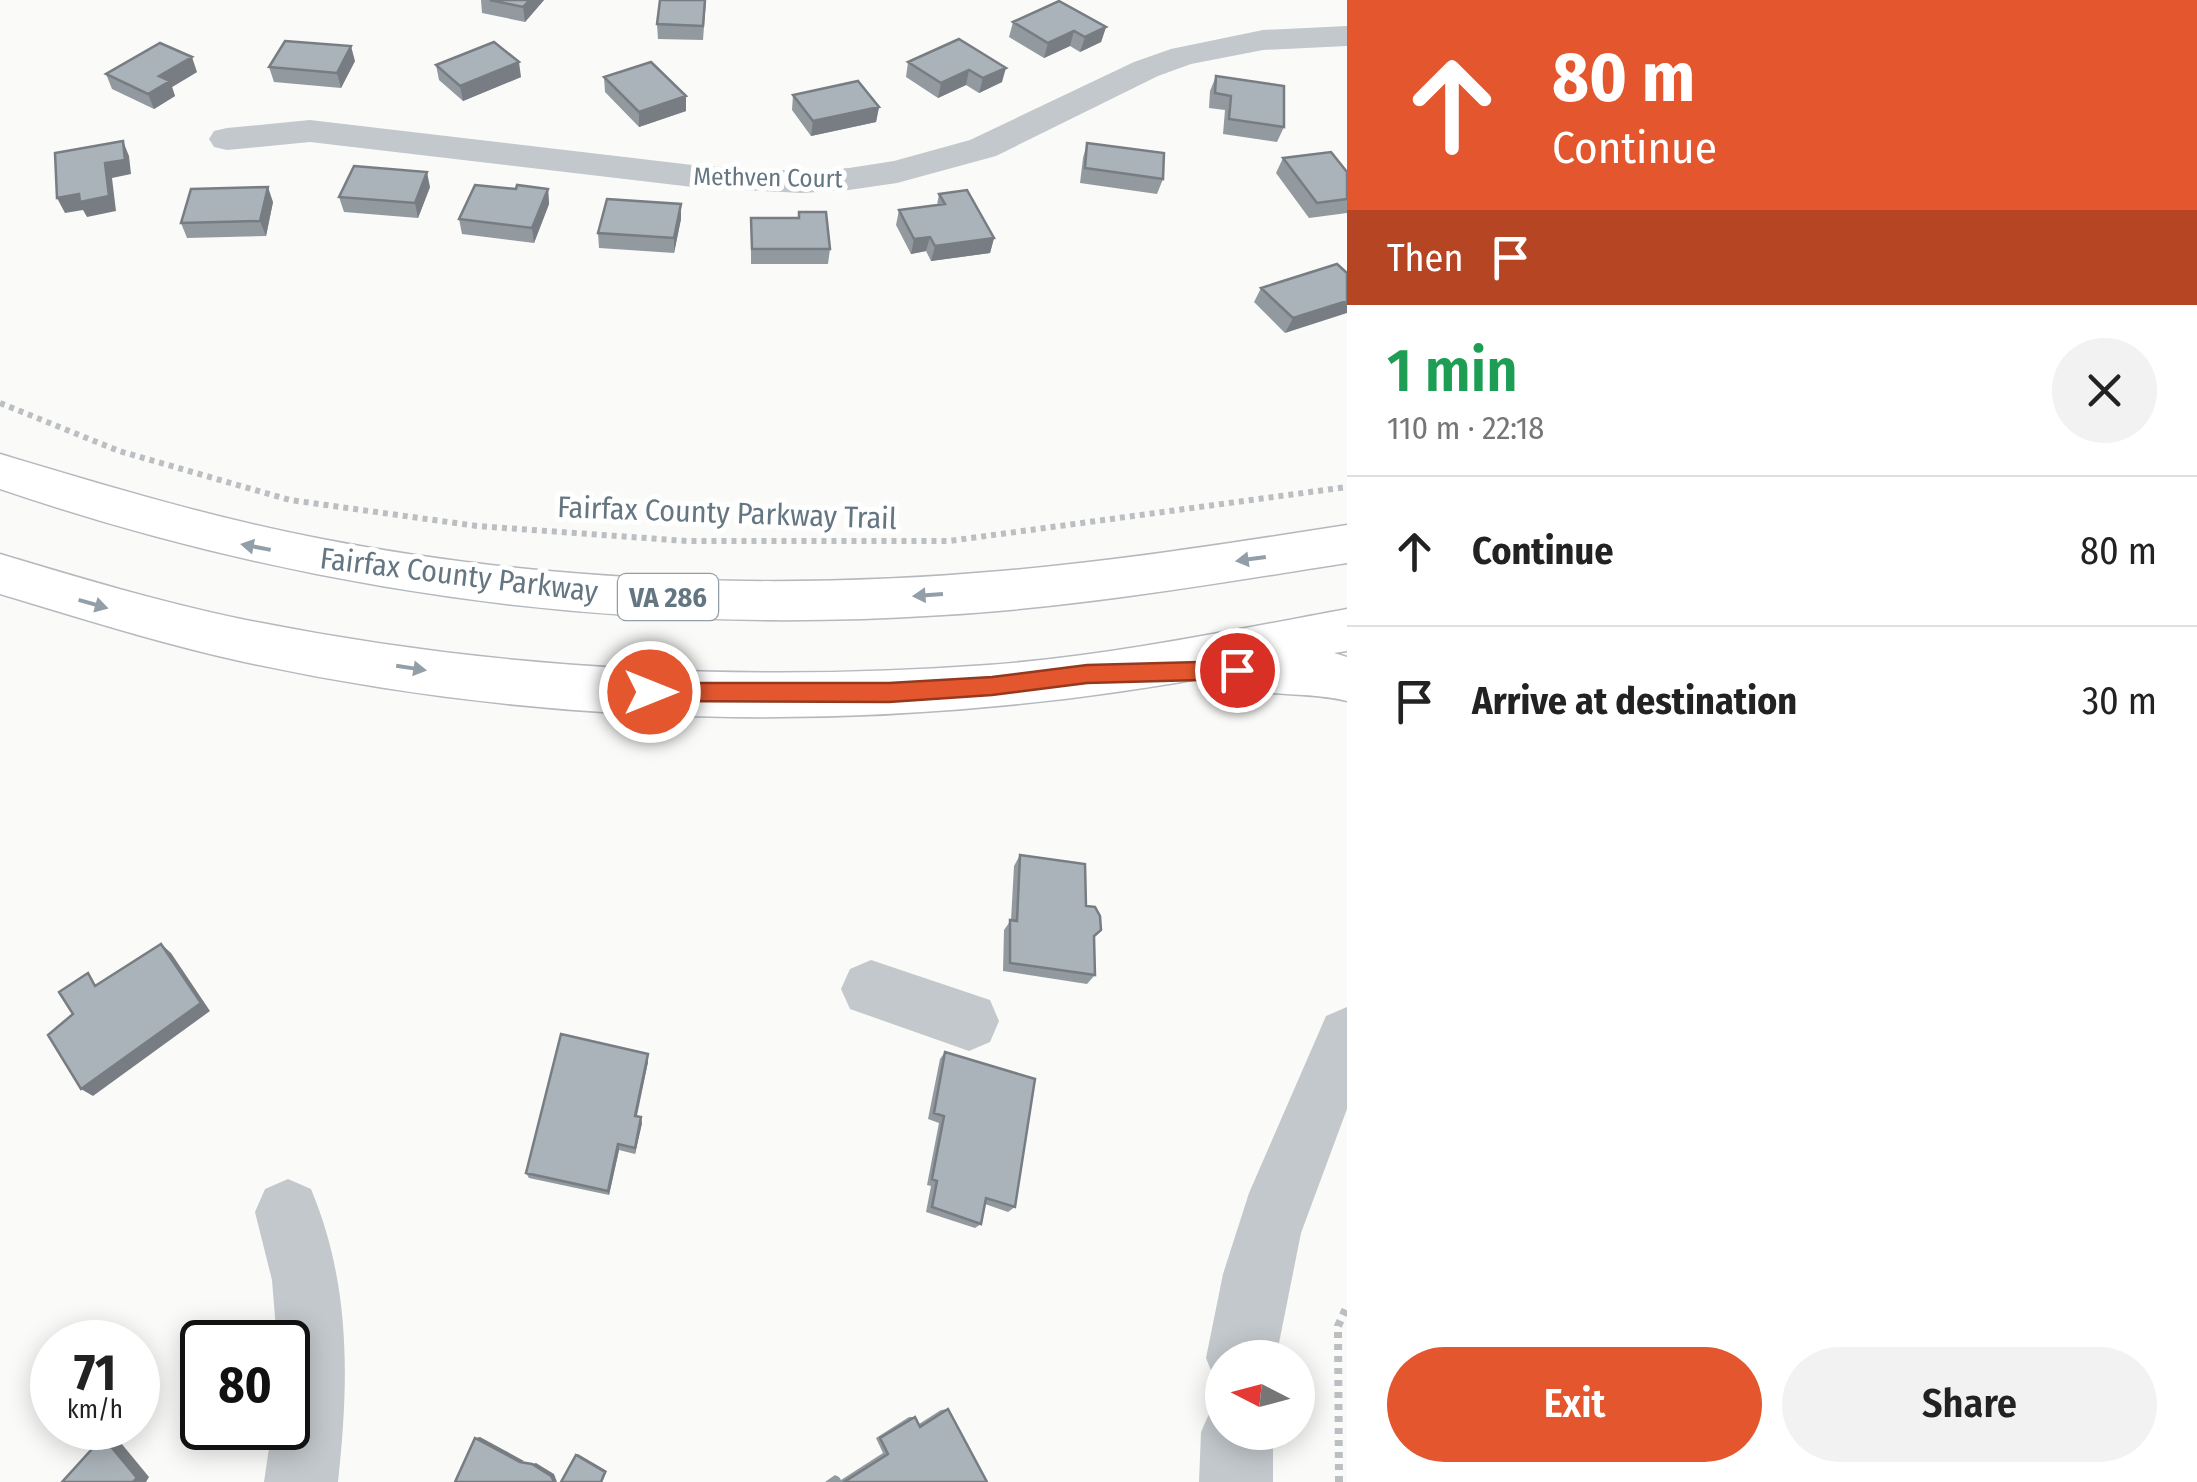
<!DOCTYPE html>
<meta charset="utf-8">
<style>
:root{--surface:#fff;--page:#f2f2f2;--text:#222;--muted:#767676;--line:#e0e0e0;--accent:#e4572e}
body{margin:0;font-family:"Fira Sans Condensed",sans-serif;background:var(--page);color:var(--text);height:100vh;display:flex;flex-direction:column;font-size:38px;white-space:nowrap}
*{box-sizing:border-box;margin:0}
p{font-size:32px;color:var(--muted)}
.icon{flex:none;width:55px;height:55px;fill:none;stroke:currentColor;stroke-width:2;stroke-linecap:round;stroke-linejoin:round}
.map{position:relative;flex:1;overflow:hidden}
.panel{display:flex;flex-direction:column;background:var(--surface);width:850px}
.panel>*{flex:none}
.guide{background:#e4572e;color:#fff;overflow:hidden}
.needle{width:65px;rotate:276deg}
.fabs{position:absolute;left:1205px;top:1340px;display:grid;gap:20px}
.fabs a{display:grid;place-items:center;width:110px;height:110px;border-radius:50%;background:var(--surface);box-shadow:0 5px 25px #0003;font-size:50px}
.speed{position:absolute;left:30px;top:1320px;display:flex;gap:20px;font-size:50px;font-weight:700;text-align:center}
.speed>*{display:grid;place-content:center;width:130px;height:130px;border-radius:50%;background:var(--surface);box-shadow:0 5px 25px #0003;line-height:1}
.speed small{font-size:25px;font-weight:400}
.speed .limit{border:5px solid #111;border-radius:15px;background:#fff;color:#111}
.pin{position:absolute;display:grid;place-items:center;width:85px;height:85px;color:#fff;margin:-42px;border:5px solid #fff;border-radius:50%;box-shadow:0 2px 10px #0007}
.me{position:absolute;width:110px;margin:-55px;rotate:90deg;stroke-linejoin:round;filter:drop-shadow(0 0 8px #0008)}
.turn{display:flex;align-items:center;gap:35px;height:210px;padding:0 40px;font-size:45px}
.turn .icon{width:130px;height:130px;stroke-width:2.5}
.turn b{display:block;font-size:70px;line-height:85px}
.then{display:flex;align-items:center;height:95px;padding:0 40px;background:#0003;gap:20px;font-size:38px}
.round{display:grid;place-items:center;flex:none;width:105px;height:105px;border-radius:52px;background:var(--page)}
.headline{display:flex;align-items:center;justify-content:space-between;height:170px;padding:0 40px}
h1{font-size:60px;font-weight:600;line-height:75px;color:#1e9e55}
.primary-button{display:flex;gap:20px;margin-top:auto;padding:20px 40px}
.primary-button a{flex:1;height:115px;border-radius:60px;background:var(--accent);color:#fff;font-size:40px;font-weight:600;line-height:115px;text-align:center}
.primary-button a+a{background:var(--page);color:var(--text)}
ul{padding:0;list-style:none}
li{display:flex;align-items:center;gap:30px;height:150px;padding:0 40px;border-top:2px solid var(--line)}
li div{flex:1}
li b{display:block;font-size:38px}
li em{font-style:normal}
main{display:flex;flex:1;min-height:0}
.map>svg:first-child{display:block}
</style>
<main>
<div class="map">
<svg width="1347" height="1482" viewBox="0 0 1347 1482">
<rect width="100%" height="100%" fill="#fafaf8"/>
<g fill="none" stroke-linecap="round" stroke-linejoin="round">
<g stroke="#b4b9bd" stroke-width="3">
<path id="highway" d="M0 454C107 486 212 518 322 539 543 582 777 591 1001 571 1117 561 1232 543 1347 525V563C1213 584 1079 607 943 615 620 636 306 593 0 489Z
M0 554C80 578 160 602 241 619 486 669 739 683 988 665 1109 656 1228 631 1347 609V651L1334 653 1347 657V701C1309 691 1269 698 1231 685L1226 674C901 735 563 732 240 661 159 643 80 618 0 594Z"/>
</g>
<path stroke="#bbbfc2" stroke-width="6" stroke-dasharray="5 5" stroke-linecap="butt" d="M0 403 119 451 290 500 477 526 687 541H949L1347 487"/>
<path stroke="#bbbfc2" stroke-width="8" stroke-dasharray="6 6" stroke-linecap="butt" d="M1339 1482 1338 1326 1347 1306"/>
<path fill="#c3c8cc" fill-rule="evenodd" d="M1347 26V46L1263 50 1191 64 1158 76 996 156 897 183 849 190 802 193 701 188 310 142 227 150 214 147 209 139 214 131 227 128 310 120 701 166 802 171 849 168 894 161 970 140 1134 62 1171 49 1263 30Z
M871 960 990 1000 999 1021 990 1042 969 1051 850 1009 841 989 850 969Z
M1347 1007V1109L1301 1233 1276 1358H1222V1385L1216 1383 1206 1358 1223 1274 1249 1193 1326 1016Z
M288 1179 311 1189C351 1285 349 1380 338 1482H264L272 1428H288V1342H277L272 1280 255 1212 265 1189Z
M1222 1402V1432H1273V1482H1199L1201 1432 1212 1407Z"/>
<use href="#highway" fill="#fff" fill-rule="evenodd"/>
</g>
<path fill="#929a9f" d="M481 0H544L525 22 482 13Z
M706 0 703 40 658 39 657 24Z
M1013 22 1106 27 1101 42 1080 52 1070 46 1044 58 1009 37Z
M959 39 1002 82 979 93 966 85 938 98 906 77 908 62Z
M355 61 341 88 274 82 269 67Z
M436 65 521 77 463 101 439 80Z
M197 72 172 87 175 96 154 109 112 89 106 74Z
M1216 76 1284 127 1277 142 1223 134 1225 110 1209 108 1210 91Z
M604 77 686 111 639 127 605 92Z
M793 95 879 107 876 122 811 136 792 110Z
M1087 143 1163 179 1157 194 1080 183 1083 158Z
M1283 158 1347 172V213L1309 218 1276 173Z
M430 187 418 218 344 212 339 197Z
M516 189H548L549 204 534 243 462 234 459 219Z
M939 194 994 238 990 253 931 261 926 251 911 254 896 225 899 210 937 205Z
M273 202 266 236 187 238 181 223Z
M799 212 830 249 828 264H751V218H798Z
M681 219 674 253 599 248 598 233Z
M1337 264 1285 333 1254 302 1261 288Z
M1020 855 1086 906 1101 930 1094 938 1095 975 1087 984 1003 971 1004 930 1011 920 1014 866Z
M945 1052 1015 1207 1008 1212 985 1204 981 1224 975 1228 926 1212 931 1186 927 1185 939 1123 928 1119 940 1059Z
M648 1054V1062L637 1116 642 1123 635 1154 619 1150 609 1195 529 1178 526 1173Z
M948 1409 987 1482H825L835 1475 839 1477 841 1480 883 1453 876 1438 909 1417H915L919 1424 941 1410Z"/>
<path fill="#777d82" d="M530 0H544L525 22 523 7Z
M1106 27 1101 42 1080 52 1085 37Z
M1074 31 1070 46 1044 58 1048 43Z
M351 46 355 61 341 88 337 73Z
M192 57 197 72 172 87 175 96 154 109 148 94 159 76Z
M519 62 521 77 463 101 460 86Z
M1006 68 1002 82 979 93 983 78Z
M969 70 966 85 938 98 941 83Z
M686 96V111L639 127V112Z
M879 107 876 122 811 136 813 121Z
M123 141 129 156 131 174 112 178 116 211 87 217 83 210 65 213 57 198 79 194Z
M427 172 430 187 418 218 415 203Z
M268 187 273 202 266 236 260 221Z
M548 189 549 204 534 243 532 228Z
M681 204V219L674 253V238Z
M930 237 926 251 911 254 914 239Z
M994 238 990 253 931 261 935 246Z
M1347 301V313L1285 333 1293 318Z
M161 944 171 953 210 1011 93 1096 81 1089Z
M648 1054V1062L635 1122V1116Z
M641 1117 642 1123 635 1154V1148Z
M618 1144 619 1150 609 1195 608 1191Z
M103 1437H116L149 1477 146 1482H133Z
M480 1437 524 1461 520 1462 475 1438Z
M578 1454 607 1471 602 1482 576 1455Z
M536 1463 554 1474 557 1482H554L532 1464Z"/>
<path fill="#aab3b9" stroke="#777d82" stroke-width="2.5" d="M490 0H530L523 7Z
M660 0H705L703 26 657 24Z
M1059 1 1106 27 1085 37 1074 31 1048 43 1013 22Z
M959 39 1006 68 983 78 969 70 941 83 908 62Z
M285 41 351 46 337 73 269 67Z
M494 42 519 62 460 86 436 65Z
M160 43 192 57 159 76 170 81 148 94 106 74Z
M651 62 686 96 639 112 604 77Z
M1216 76 1284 86V127L1229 119 1231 96 1215 93Z
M858 81 879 107 813 121 793 95Z
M123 141 125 160 105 163 109 196 80 202 79 194 57 198 55 153Z
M1087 143 1164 153 1163 179 1085 168Z
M1331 152 1347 172V199L1317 203 1283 158Z
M354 166 427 172 415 203 339 197Z
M475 185 516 189 517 185 548 189 532 228 459 219Z
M268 187 260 221 181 223 191 189Z
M967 190 994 238 935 246 930 237 914 239 899 210 945 204 939 194Z
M607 199 681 204 674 238 598 233Z
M799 212H826L830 249H752L751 218H799Z
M1337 264 1347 273V301L1293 318 1261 288Z
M1020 855 1085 864 1086 906 1095 907 1100 916 1101 930 1094 936 1095 975 1010 963V920L1017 921Z
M161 944 201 1003 81 1089 48 1035 73 1014 59 992 88 973 95 986Z
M561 1034 648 1054 635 1116 641 1117 635 1148 618 1144 608 1191 526 1173Z
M945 1052 1035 1079 1015 1207 986 1198 981 1224 932 1207 937 1181 932 1179 944 1116 934 1113Z
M948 1409 987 1482H844L888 1454 880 1438 915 1417 920 1427Z
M103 1437 137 1478 133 1482H62Z
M475 1438 520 1462 532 1464 551 1476 554 1482H455Z
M576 1455 605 1472 601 1482H561Z"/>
<defs><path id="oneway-solid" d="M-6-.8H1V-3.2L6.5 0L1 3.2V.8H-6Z" transform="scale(2.5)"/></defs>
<g fill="#939fa8">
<use href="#oneway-solid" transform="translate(256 547) rotate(-169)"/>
<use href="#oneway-solid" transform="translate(1251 559) rotate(172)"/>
<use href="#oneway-solid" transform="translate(928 595) rotate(176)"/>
<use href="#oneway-solid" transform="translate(93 604) rotate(16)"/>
<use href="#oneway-solid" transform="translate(411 668) rotate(9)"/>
</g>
<path fill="#e4572e" stroke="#94391e" stroke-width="2.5" d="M1237 661 1248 670 1237 679 1087 683 992 695 889 702 650 701 639 692 650 683H889L992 677 1087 665Z"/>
<g text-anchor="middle" stroke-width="10" stroke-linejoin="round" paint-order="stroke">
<g font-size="25" fill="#657683" stroke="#fff">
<text transform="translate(768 177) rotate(1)" y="9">Methven Court</text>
</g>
<rect fill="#fff" stroke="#939fa8" stroke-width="2.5" x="618" y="574" width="100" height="46" rx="8"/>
<g font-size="28" font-weight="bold" fill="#657683">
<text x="668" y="607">VA 286</text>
</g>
<g font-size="30" fill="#657683" stroke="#fff">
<text transform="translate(727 513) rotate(2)" y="10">Fairfax County Parkway Trail</text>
<text transform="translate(459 575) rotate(7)" y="10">Fairfax County Parkway</text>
</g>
</g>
</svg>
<div class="fabs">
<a><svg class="needle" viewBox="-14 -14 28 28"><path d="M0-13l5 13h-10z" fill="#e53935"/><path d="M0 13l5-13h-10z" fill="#767676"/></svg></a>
</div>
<div class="speed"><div>71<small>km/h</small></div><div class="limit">80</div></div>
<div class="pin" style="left:1237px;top:670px;background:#d93025"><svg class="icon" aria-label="arrive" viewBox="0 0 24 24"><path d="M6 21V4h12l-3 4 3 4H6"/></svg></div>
<svg class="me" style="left:650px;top:692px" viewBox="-20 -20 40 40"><circle r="17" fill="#e4572e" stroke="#fff" stroke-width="3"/><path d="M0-11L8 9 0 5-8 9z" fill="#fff"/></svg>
</div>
<section class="panel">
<div class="guide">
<div class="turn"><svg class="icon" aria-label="ahead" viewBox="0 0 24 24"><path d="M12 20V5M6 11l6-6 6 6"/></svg><div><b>80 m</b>Continue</div></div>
<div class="then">Then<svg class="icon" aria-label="arrive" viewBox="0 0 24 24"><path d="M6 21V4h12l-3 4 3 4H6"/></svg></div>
</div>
<div class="headline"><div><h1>1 min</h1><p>110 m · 22:18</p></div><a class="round"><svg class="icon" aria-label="close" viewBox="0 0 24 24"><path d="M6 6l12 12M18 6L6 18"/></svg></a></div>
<ul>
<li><svg class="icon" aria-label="ahead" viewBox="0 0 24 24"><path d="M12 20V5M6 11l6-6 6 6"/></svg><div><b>Continue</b></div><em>80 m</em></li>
<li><svg class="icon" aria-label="arrive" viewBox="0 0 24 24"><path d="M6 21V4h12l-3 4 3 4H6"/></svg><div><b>Arrive at destination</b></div><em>30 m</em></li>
</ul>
<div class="primary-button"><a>Exit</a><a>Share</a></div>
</section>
</main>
